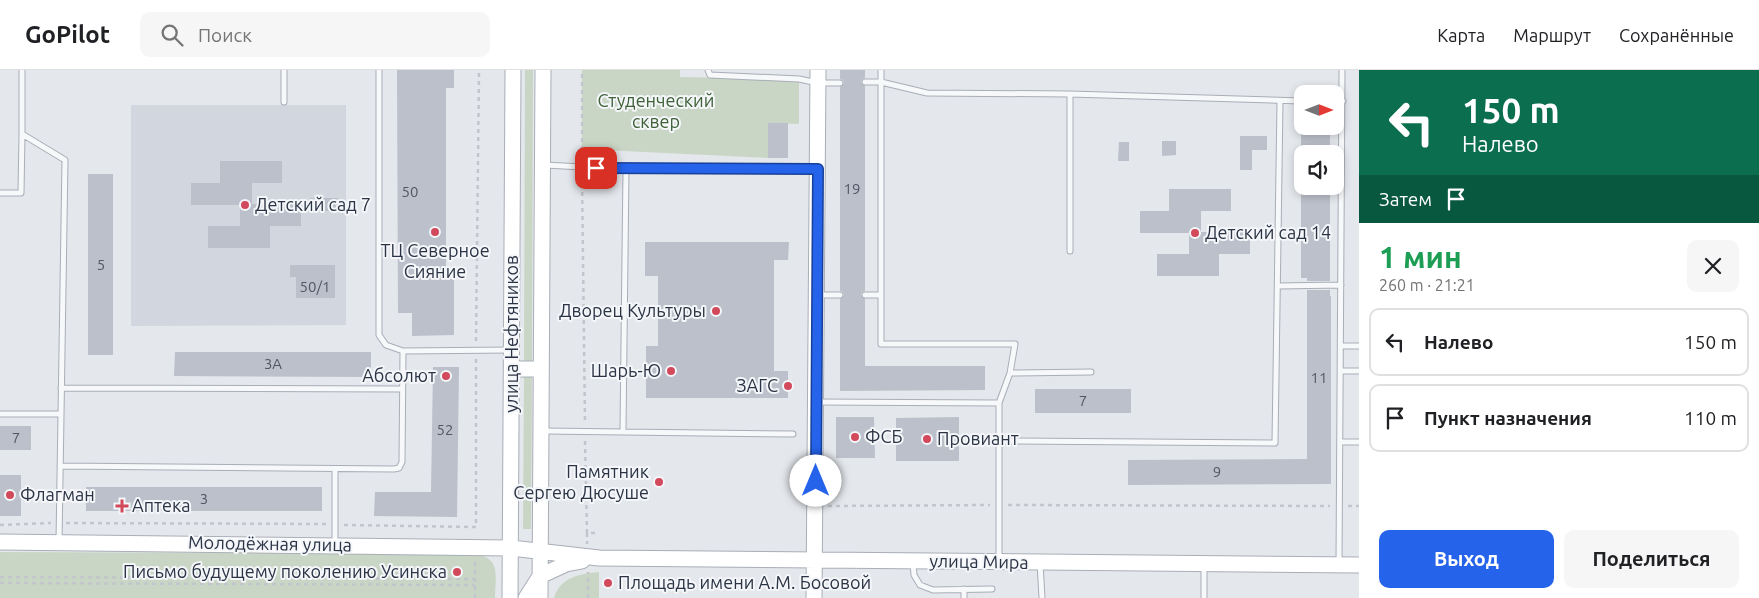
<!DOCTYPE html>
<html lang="ru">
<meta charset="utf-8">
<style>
:root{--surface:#fff;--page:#f6f6f6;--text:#202124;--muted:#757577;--line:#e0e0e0;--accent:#2563eb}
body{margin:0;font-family:Ubuntu,sans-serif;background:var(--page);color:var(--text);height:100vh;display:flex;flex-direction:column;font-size:19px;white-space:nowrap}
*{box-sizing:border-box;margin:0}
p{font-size:16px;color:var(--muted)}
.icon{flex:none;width:28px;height:28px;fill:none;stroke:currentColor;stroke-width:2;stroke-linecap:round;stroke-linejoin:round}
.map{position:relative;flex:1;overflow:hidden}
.drawer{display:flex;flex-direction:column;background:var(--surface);width:400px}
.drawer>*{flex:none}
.banner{background:#0b6e4f;color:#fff;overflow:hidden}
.needle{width:32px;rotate:90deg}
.tools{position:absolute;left:1294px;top:15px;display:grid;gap:10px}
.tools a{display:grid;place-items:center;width:50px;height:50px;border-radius:10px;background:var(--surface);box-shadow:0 2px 8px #0003;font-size:25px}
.pin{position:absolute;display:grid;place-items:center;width:42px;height:42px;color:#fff;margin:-21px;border-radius:10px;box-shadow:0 2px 8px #0006}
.me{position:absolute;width:55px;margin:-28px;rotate:0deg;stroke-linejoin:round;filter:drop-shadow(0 0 4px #0008)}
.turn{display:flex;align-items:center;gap:18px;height:105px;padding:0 20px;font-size:22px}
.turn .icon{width:65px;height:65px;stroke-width:2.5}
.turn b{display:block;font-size:35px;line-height:42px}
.then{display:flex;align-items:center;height:48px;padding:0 20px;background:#0003;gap:10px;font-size:19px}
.round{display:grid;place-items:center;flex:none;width:52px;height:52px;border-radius:10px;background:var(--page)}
.headline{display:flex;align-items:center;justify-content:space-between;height:85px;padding:0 20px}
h1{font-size:30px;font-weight:600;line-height:38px;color:#1e9e55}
.action{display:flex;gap:10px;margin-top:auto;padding:10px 20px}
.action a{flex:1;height:58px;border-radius:10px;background:var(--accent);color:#fff;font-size:20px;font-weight:600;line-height:58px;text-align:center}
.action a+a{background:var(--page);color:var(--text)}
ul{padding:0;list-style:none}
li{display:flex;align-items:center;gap:15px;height:68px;margin:0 10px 8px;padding:0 10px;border:2px solid var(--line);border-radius:10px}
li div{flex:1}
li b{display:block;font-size:19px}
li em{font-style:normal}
header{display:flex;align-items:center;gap:30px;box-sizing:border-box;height:70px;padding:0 25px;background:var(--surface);border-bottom:1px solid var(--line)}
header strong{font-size:24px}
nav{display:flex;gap:28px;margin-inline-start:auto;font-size:18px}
.search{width:350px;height:45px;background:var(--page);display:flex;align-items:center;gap:12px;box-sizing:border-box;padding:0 18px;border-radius:10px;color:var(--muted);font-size:19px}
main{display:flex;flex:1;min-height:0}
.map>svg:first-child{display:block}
</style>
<header>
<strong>GoPilot</strong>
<div class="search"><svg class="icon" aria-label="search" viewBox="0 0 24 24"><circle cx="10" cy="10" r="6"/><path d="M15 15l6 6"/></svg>Поиск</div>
<nav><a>Карта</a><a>Маршрут</a><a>Сохранённые</a></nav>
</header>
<main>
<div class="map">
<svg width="1359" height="528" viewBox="0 0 1359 528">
<rect width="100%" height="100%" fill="#e4e7ec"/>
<path fill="#d2d6de" d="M131 35H346V255L131 256Z"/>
<path fill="#c9d6c5" d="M525 0H533L532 292H524Z
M582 0H680V7L799 9V54L768 53V88L582 79Z
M524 306H532L531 459H523Z
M0 482 475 484C502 488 495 507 495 528H0Z
M599 502V528H554C560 507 580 504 599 502Z"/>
<path fill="#bbc0ca" d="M397 0H454V18H446V209H454V265L412 266V243H398Z
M840 0H865V8L862 9 861 12 865 16V221L862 222 861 225 865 229V296H985V320L840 321V229L844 225 843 222 840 221V17L844 13 843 10 840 9Z
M768 53H788V88H768Z
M1301 56H1330V84H1301Z
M1240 66H1267V80H1252V100H1240Z
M1162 71H1176V85L1162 86Z
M1119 72H1129V91H1118Z
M220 91H282V113H252V134H301V156H270V178H208V156H240V135H191V113H220Z
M88 104H113V285H88Z
M1301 116H1330V211H1307V208H1301Z
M1169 119H1231V141H1201V162H1250V184H1219V206H1157V184H1189V163H1140V141H1169Z
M310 128H338V141H310Z
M645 172H789L788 190H774V301H788V328H646V276H658V206H645Z
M290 195H335V228H296V207H290Z
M1307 220H1330V226H1331V414L1128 415V390L1307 389Z
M175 282H371V307L174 306Z
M433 297H459L457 447 374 446 375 422H431Z
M1035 319H1131V343H1035Z
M836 347H874L875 388H836Z
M959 347V391H896V348Z
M0 356H31V380H0Z
M0 405H21V446H0Z
M86 417H322V441H86Z"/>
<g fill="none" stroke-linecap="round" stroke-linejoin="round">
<g stroke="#a9aeb7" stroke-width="7">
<path id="lane" d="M284 0V32
M379 0V265L386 275 403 281 510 280
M708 0 710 5 799 9 818 13H840
M881 0V274H1015L1010 303 999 333V489
M865 12H881L927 23 1070 24 1302 31
M1070 24V181
M1335 31H1343
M22 64V0
M545 95 582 97 817 99
M0 123H21L22 64 65 90 59 472
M1278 216 1341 215
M818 225H840
M865 225H880
M1342 276H1359
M1342 301H1359
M1010 303 1091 302
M61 318 402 319
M817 332 999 333
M0 344H61
M544 361 793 364
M623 361 626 98
M999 371 1275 373 1280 31
M1341 372H1359
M60 396 394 399 399 398 402 392 403 281
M335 399V473
M1339 492 1342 0
M1040 493 1042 528
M913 494 914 505 920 515 933 520 992 519
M1204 496V528
M964 528V519"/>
</g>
<g stroke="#a9aeb7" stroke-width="17">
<path id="secondary" d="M512 299H541
M0 472 511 478 599 488 1359 495
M510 528 513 0
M526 528 540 506 566 494 582 491
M540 528 543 0
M814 528 818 0"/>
</g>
<path stroke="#c2c5cb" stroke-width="2.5" stroke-dasharray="4 4" stroke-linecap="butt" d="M582 88V0
M582 106 585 353
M476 271 479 0
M585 371 587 463H598
M1008 435 1330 436
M828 436 990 435
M1348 436H1359
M66 453 326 454
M0 455 51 453
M344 455 476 457V289
M587 463V474
M0 507 475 509
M0 513 475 515
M475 528V491
M588 528V502"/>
<use href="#lane" stroke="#f7f8fa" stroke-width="5"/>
<use href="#secondary" stroke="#fff" stroke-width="15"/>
</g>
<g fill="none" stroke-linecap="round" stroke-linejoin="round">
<g stroke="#184099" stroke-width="12">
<path id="route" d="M596 98 818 99 816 411"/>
</g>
<use href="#route" stroke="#2563eb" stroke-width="9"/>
</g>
<g fill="#d1495b" stroke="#f4f6f9" stroke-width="2">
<circle cx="245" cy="135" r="5"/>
<circle cx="435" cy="162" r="5"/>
<circle cx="1195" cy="163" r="5"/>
<circle cx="716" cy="241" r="5"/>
<circle cx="671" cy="301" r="5"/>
<circle cx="446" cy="306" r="5"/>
<circle cx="788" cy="316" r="5"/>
<circle cx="855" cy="367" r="5"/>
<circle cx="927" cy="369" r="5"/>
<circle cx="659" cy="412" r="5"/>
<circle cx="10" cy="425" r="5"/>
<path d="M119.5 428.5h5v5h5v5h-5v5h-5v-5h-5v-5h5z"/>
<circle cx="457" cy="502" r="5"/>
<circle cx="608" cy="513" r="5"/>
</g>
<g text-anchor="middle" stroke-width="4" stroke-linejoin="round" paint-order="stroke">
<g font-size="15" fill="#4f5766">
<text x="852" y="124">19</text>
<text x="410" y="127">50</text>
<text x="101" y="200">5</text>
<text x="315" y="222">50/1</text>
<text x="273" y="299">3А</text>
<text x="1319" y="313">11</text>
<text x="1083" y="336">7</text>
<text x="445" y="365">52</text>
<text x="16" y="373">7</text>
<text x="1217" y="407">9</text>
<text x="204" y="434">3</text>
</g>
<g font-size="18" fill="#3f6138" stroke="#f4f6f9">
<text x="656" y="37">Студенческий<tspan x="656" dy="21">сквер</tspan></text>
</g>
<g font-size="18" fill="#2b3445" stroke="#f4f6f9" text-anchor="start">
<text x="255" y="141">Детский сад 7</text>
<text x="1205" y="169">Детский сад 14</text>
<text x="435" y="187" text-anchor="middle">ТЦ Северное<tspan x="435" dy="21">Сияние</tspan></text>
<text x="706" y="247" text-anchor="end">Дворец Культуры</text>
<text x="661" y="307" text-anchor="end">Шарь-Ю</text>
<text x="436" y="312" text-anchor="end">Абсолют</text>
<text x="778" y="322" text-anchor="end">ЗАГС</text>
<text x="865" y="373">ФСБ</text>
<text x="937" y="375">Провиант</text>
<text x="649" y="408" text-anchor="end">Памятник<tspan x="649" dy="21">Сергею Дюсуше</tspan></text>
<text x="20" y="431">Флагман</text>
<text x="132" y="442">Аптека</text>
<text x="447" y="508" text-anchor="end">Письмо будущему поколению Усинска</text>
<text x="618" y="519">Площадь имени А.М. Босовой</text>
</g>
<g font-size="18" fill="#2b3445" stroke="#f4f6f9">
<text transform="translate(512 264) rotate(-90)" y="6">улица Нефтяников</text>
<text transform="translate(270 474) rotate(1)" y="6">Молодёжная улица</text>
<text transform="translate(979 492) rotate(1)" y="6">улица Мира</text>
</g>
</g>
</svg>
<div class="tools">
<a><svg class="needle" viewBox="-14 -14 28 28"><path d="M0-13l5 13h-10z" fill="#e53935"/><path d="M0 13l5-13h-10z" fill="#757577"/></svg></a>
<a><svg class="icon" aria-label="sound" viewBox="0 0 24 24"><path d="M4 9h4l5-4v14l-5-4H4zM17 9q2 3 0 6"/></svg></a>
</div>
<div class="pin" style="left:596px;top:98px;background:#d93025"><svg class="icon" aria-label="arrive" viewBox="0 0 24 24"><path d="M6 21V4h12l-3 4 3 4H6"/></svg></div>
<svg class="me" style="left:816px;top:411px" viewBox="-20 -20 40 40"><circle r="19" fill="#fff"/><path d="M0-13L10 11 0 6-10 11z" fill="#2563eb"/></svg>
</div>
<section class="drawer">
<div class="banner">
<div class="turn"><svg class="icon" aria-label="left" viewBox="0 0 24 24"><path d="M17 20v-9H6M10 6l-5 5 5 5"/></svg><div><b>150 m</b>Налево</div></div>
<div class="then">Затем<svg class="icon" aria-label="arrive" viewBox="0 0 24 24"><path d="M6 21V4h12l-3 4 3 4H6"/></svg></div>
</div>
<div class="headline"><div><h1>1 мин</h1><p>260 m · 21:21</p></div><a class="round"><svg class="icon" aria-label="close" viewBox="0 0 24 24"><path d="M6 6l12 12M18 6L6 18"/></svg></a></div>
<ul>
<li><svg class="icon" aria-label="left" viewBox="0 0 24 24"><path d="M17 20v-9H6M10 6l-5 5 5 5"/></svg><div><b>Налево</b></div><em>150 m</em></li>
<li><svg class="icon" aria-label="arrive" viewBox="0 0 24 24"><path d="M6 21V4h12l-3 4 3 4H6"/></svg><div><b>Пункт назначения</b></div><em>110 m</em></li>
</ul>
<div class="action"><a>Выход</a><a>Поделиться</a></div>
</section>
</main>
